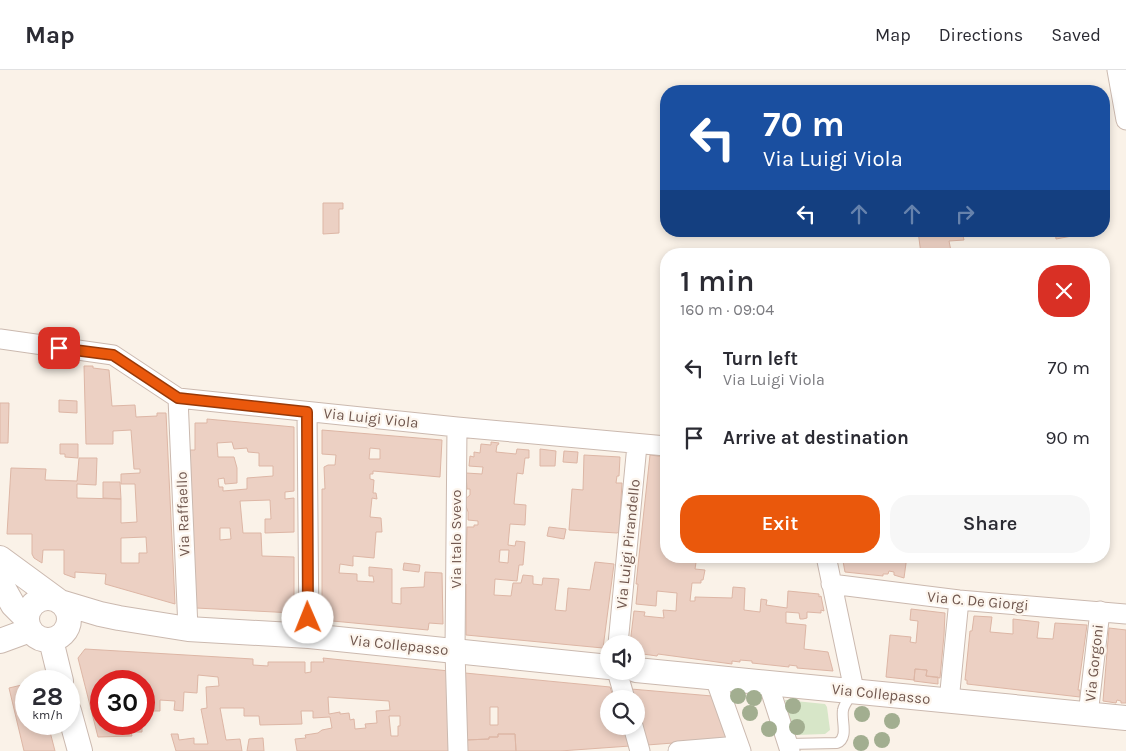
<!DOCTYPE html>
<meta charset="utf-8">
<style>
:root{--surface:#fff;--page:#f7f7f7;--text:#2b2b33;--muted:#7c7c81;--line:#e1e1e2;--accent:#ea580c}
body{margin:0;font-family:Karla,sans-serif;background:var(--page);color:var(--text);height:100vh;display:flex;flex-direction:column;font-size:19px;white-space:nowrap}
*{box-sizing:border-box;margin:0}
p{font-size:16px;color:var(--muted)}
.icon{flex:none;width:28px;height:28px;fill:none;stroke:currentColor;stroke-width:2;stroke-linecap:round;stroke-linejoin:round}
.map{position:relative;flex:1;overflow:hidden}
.details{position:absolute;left:660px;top:178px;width:450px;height:315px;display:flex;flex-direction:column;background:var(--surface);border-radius:20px;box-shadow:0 2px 8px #0003}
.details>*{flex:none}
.hud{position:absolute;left:660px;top:15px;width:450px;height:152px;border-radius:20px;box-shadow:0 2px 8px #0003;background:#1a4fa0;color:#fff;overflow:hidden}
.controls{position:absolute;left:600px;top:565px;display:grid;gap:10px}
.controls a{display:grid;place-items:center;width:45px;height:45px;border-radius:50%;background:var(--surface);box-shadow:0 2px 8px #0003;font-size:25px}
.speed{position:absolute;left:15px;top:600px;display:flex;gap:10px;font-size:25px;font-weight:700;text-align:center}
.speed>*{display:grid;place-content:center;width:65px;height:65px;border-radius:50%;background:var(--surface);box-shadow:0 2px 8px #0003;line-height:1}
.speed small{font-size:12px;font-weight:400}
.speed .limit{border:8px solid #d22;background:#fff;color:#111}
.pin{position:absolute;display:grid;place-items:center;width:42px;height:42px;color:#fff;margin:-21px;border-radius:10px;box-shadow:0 2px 8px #0006}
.me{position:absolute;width:55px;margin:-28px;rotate:359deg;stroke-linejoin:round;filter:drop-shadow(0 0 4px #0008)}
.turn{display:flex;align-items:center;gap:18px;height:105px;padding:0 20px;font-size:22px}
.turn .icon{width:65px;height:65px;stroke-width:2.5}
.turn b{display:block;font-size:35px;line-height:42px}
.lanes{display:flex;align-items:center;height:48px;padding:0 20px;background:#0003;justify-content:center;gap:25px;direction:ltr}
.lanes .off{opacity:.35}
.round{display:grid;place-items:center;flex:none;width:52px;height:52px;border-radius:20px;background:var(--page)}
.head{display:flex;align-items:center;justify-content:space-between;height:85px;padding:0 20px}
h1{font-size:30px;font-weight:600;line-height:38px}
.action{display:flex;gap:10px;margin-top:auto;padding:10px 20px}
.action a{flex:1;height:58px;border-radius:20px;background:var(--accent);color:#fff;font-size:20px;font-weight:600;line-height:58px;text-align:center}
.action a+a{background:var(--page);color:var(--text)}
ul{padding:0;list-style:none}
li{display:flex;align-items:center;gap:15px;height:70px;padding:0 20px}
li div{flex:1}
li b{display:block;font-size:19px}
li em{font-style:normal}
header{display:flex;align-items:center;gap:30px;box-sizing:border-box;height:70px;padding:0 25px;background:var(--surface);border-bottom:1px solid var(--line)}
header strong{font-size:24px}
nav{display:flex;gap:28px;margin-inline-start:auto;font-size:18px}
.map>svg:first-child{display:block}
</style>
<header>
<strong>Map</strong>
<nav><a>Map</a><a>Directions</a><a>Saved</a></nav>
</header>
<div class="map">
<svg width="1126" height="681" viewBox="0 0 1126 681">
<rect width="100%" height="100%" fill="#faf2e8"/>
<path fill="#d7e6c8" d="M785 630 825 634 827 637 830 660 825 664 796 665 793 661Z"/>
<path fill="#ecd0c3" stroke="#ddb6a5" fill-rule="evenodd" d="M323 133H343V139H339V163L323 164Z
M918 161H962L964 170 949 171 951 181 938 182 939 184H921Z
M1055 161H1076L1077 165 1056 169Z
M84 296H93V298L109 300 112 336 135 335 136 347 157 346V343H166L175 534 105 514 106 504 75 502V508L64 504V480H43L42 493 34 488 32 484V464H7L11 398 46 399 45 410 77 411 79 388H97L96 415 77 414V428L121 429V453L137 452 135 414H121V404L140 403V399H134L131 360 113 361V374H86ZM146 467 147 483H139V493H121V468Z
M59 330 77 331V343L59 342Z
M0 333H9L8 373H0Z
M207 349 294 357V421L285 422V429L294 428V462L265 463V449H271L270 430 240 431 243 463H261L262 486 294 487V543L196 538 190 380H195V353H207ZM232 372 234 379 247 378 248 382 259 383V396H273V406L247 408V419L223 421V417H219L218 409 224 408 225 414 237 413V398L234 387H218L217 373ZM220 458H230L231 469 220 470Z
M322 360 442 370 440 407 373 401V404H370V409L374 410 373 423H376L377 429 372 428 370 447 381 448 382 462H376L374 488 353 486V496L340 494 339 503 357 504V511L374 512 373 506H369V497L392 499V533L401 534V518L424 517 425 502 442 503 443 554 429 553 428 560 322 550V419H325L324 397 328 395H335L336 385 322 384ZM370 378 380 379V389H369Z
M491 372 499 373 498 375H497L496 382 516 384 517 379 529 380V388H525L523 404 517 403 514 434 526 435 525 455 510 454 508 475 515 476 516 471 525 472 523 495H519L517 511 495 509 494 525 511 526 513 513H521L523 505 533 506V514L542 515 543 508 559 509 555 540 566 541 568 518 590 520 595 492 614 494 603 578 466 565V514H463V492H466L467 457H474V455H478V451L468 450V442L464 430 470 425V419H467L466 403 482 404 483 397 469 396 470 386 474 387V382L480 383 481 374 491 375ZM500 480H509L508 493 499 492Z
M60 374H78V388L65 387V384H60Z
M540 379 556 381 555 396H540Z
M564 381 578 382 577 393 563 392Z
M584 385 620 387 619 406H617L616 413H622L619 462 617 463 569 460 572 419 583 420Z
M650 385 666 387V486H697L695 499 705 500 703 510H701V513H692L690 531H695V527L732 528 733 517 745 518 744 540 760 542 761 529 767 530 766 535 787 538 788 521 819 524V527L821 526 824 541 821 540V543L807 542V548L803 549H800L799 543 786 542V553L806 555 804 579 828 582 833 601 797 598V596L789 595V597L752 593V591L740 590V592L732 591V594L658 584 657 586 636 583V574H630L634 541 645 542 644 546 664 548 663 540 676 541 677 523 657 521 656 536 636 534 638 514H636Z
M103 412H120L121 429 103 428Z
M549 457 566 459 564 469 547 466Z
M842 486H907L904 508 894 505V502L889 501 888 504H883V506L845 502Z
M404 493 420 495 419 502 403 500Z
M911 539 945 543 944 565 940 608 926 606 927 600 915 599 914 610 886 607 890 565 911 567 910 572 916 573 918 551 910 550Z
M974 546 992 547 990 562 1013 564V549L1039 552 1037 568 1053 569 1055 553 1087 555 1078 620H1080V627L967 614V610H965L970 561H972Z
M1109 558 1126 560V633H1121V631L1117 630 1116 633 1103 631Z
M85 579 253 589V595L268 596V592H305V603L311 602V592H324L323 588 449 601 451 681H297L295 669 306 668 305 665 318 663 322 660 332 658 330 647 313 648V641H301L302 654 260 655 259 646H244V638H220L226 670 240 669 242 681H176L171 664H178L179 670 194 668V674H208L201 639 207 638 206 617 219 616 218 607 198 605 197 623 184 622 183 641 174 640 175 631 160 630V641H148L149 649 144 650V611H101V654H142V662H131L132 666 98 667 78 588ZM328 627 389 631 390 640 376 641 377 653 365 654 366 658 355 659 354 649 350 650 349 643 340 644V642L329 644ZM389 646H400V656H398V666H391Z
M915 599 927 600 926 606 938 607V614L914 611Z
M465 603 610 617 614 629H609V656H624L630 676 560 681H516L515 664H498V667H489V669L466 670ZM490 637H498V655H490Z
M26 614V654H48L55 681H24L9 618Z
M631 619 712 626 727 669 673 677V673L647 675 636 639V629H633Z
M498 664H515L516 681H466V670L489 669V667H498Z
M263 668 264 681H247L249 669Z"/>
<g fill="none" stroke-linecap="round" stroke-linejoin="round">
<g stroke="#cbb9af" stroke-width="12">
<path id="service" d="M788 674 837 673C849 668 841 650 843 640 844 634 850 627 853 622"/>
</g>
<g stroke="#cbb9af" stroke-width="21">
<path id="minor" d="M1117 0 1126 50
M0 269 113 285 178 328 457 357 666 376
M178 328 188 559
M307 342 309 566
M457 357 455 581 458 681
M826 486 854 620
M831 514 959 530 1126 544
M618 574 637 375
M617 601 625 629
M715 608 741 681
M768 613 790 681
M949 631 959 530
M1088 645 1100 541
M633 656 640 681
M678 681 739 676"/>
</g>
<g stroke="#cbb9af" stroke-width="26">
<path id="tertiary" d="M0 488 60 532 100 544 119 548 188 559 309 566 609 597
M0 512 13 535 27 549
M27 549a21 21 0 1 1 42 0a21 21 0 1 1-42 0Z
M51 570 61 611
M0 571 30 560
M636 600 1126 648
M69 641 80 681"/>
</g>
<use href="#service" stroke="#fff" stroke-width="10"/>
<use href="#minor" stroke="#fff" stroke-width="19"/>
<use href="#tertiary" stroke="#fff" stroke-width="24"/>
</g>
<g fill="#a2ae90">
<circle cx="738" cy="626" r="8"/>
<circle cx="754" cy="628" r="8"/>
<circle cx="793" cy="636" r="8"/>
<circle cx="750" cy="643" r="8"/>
<circle cx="862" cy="644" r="8"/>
<circle cx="892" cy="651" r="8"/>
<circle cx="797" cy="657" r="8"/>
<circle cx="769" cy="659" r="8"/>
<circle cx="882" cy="670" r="8"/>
<circle cx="861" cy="673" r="8"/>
</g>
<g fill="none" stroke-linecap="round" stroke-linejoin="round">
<g stroke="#983908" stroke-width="12">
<path id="route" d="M59 278 113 285 178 328 307 342 308 548"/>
</g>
<use href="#route" stroke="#ea580c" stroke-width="9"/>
</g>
<g text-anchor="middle" stroke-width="4.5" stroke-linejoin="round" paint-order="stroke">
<g font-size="15" fill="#71584f" stroke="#fdf6ee">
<text transform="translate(371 348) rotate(6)" y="5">Via Luigi Viola</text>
<text transform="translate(183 444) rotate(-92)" y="5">Via Raffaello</text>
<text transform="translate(456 469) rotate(-90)" y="5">Via Italo Svevo</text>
<text transform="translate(628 474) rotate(-84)" y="5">Via Luigi Pirandello</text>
<text transform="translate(978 531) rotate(5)" y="5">Via C. De Giorgi</text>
<text transform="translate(399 575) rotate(6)" y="5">Via Collepasso</text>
<text transform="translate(1094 593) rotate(-84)" y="5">Via Gorgoni</text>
<text transform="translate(881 624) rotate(6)" y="5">Via Collepasso</text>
</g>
</g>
</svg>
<div class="controls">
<a><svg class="icon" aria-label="sound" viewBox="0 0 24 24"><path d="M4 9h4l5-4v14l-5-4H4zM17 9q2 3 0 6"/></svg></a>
<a><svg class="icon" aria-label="search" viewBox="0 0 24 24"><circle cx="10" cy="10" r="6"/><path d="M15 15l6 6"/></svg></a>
</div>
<div class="speed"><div>28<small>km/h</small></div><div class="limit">30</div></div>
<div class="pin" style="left:59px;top:278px;background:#d93025"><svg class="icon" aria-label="arrive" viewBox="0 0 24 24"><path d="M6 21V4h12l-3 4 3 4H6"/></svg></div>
<svg class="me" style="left:308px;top:548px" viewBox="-20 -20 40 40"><circle r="19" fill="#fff"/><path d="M0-13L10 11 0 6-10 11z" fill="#ea580c"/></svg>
<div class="hud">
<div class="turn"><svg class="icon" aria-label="left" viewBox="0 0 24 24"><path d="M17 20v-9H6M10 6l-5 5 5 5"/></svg><div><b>70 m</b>Via Luigi Viola</div></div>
<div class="lanes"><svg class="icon" aria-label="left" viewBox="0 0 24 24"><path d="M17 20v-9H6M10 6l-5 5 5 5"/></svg><svg class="icon off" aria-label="ahead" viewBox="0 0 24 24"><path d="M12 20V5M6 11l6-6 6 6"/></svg><svg class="icon off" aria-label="ahead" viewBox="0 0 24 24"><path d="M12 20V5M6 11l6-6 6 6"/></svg><svg class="icon off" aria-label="right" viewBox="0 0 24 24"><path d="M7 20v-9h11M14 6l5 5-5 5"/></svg></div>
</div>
<section class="details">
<div class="head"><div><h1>1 min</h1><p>160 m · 09:04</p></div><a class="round" style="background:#d93025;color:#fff"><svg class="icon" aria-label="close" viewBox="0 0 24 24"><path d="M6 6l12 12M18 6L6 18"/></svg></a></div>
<ul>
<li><svg class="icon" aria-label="left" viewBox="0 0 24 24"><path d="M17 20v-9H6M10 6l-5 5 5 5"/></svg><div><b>Turn left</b><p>Via Luigi Viola</p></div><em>70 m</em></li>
<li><svg class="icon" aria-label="arrive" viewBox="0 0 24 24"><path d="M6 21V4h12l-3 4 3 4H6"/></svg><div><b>Arrive at destination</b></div><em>90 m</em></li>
</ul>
<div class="action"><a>Exit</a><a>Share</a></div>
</section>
</div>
